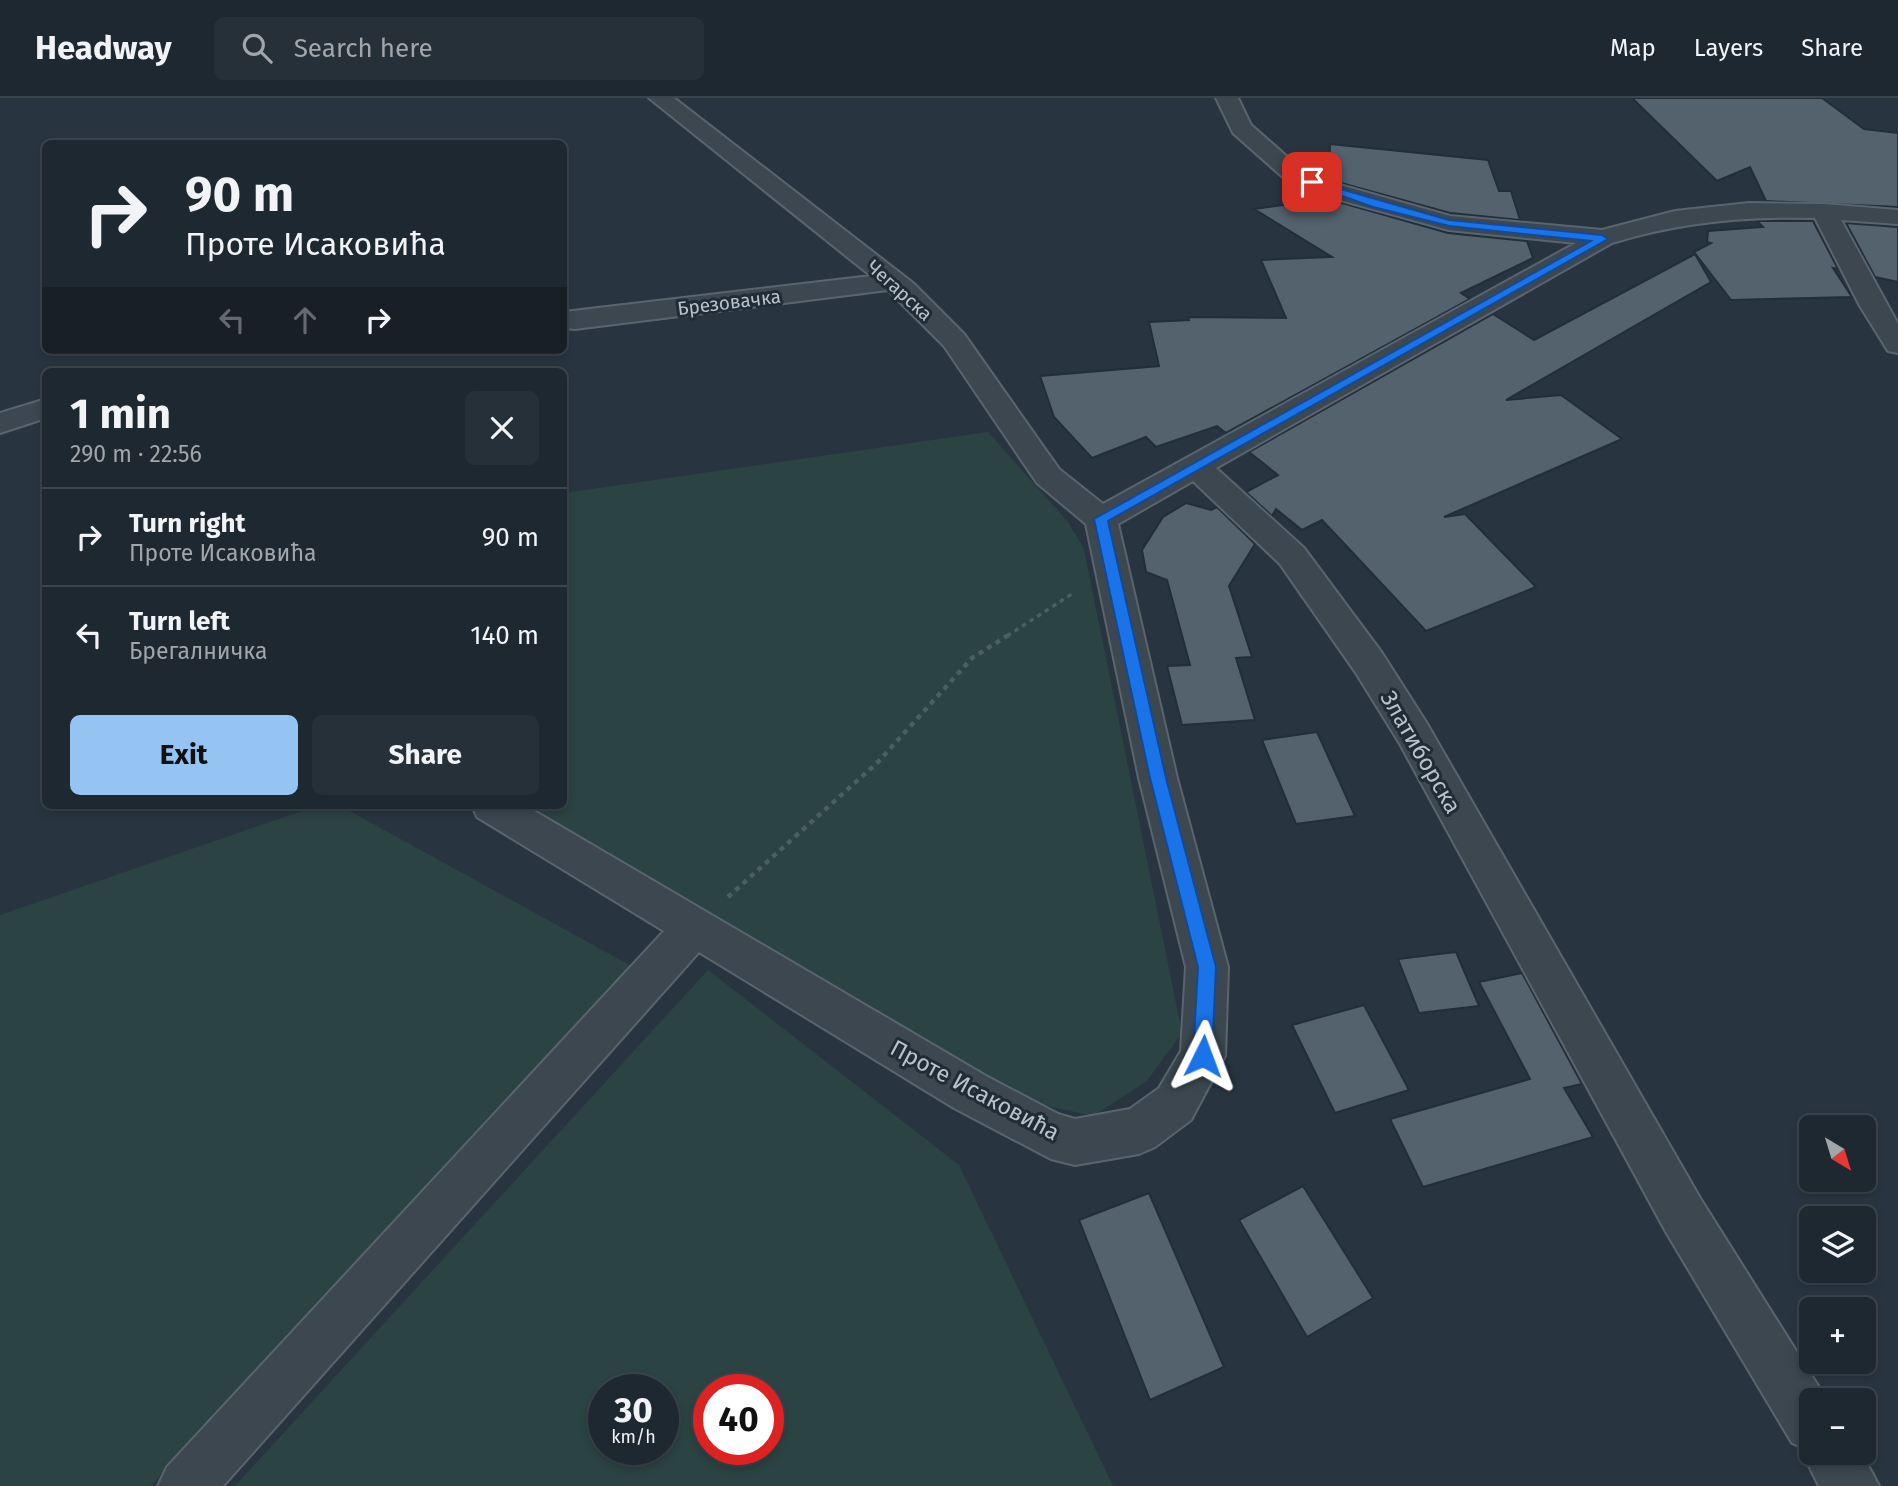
<!DOCTYPE html>
<meta charset="utf-8">
<style>
:root{--surface:#1e2830;--page:#263038;--text:#f1f3f6;--muted:#a1a6ab;--line:#3c444c;--accent:#95c4f3}
body{margin:0;font-family:"Fira Sans",sans-serif;background:var(--page);color:var(--text);height:100vh;display:flex;flex-direction:column;font-size:26px;white-space:nowrap}
*{box-sizing:border-box;margin:0}
p{font-size:23px;color:var(--muted)}
.icon{flex:none;width:38px;height:38px;fill:none;stroke:currentColor;stroke-width:2;stroke-linecap:round;stroke-linejoin:round}
.map{position:relative;flex:1;overflow:hidden}
.panel{position:absolute;left:42px;top:270px;width:525px;height:441px;display:flex;flex-direction:column;background:var(--surface);border-radius:10px;box-shadow:0 4px 10px #0003,0 0 0 2px var(--line)}
.panel>*{flex:none}
.banner{position:absolute;left:42px;top:42px;width:525px;height:214px;border-radius:10px;box-shadow:0 4px 10px #0003,0 0 0 2px var(--line);background:#1e2830;color:var(--text);overflow:hidden}
.needle{width:46px;rotate:142deg}
.controls{position:absolute;left:1799px;top:1017px;display:grid;gap:14px}
.controls a{display:grid;place-items:center;width:77px;height:77px;border-radius:10px;background:var(--surface);box-shadow:0 4px 10px #0003,0 0 0 2px var(--line);font-size:35px}
.speed{position:absolute;left:588px;top:1276px;display:flex;gap:14px;font-size:35px;font-weight:700;text-align:center}
.speed>*{display:grid;place-content:center;width:91px;height:91px;border-radius:50%;background:var(--surface);box-shadow:0 4px 10px #0003,0 0 0 2px var(--line);line-height:1}
.speed small{font-size:18px;font-weight:400}
.speed .limit{border:10px solid #d22;background:#fff;color:#111}
.pin{position:absolute;display:grid;place-items:center;width:60px;height:60px;color:#fff;margin:-30px;border-radius:14px;box-shadow:0 4px 10px #0006}
.me{position:absolute;width:77px;margin:-38px;rotate:3deg;stroke-linejoin:round;filter:drop-shadow(0 0 5px #0008)}
.turn{display:flex;align-items:center;gap:24px;height:147px;padding:0 28px;font-size:32px}
.turn .icon{width:91px;height:91px;stroke-width:2.5}
.turn b{display:block;font-size:49px;line-height:60px}
.lanes{display:flex;align-items:center;height:66px;padding:0 28px;background:#0003;justify-content:center;gap:35px;direction:ltr}
.lanes .off{opacity:.35}
.round{display:grid;place-items:center;flex:none;width:74px;height:74px;border-radius:10px;background:var(--page)}
.headline{display:flex;align-items:center;justify-content:space-between;height:119px;padding:0 28px}
h1{font-size:42px;font-weight:700;line-height:52px}
.button{display:flex;gap:14px;margin-top:auto;padding:14px 28px}
.button a{flex:1;height:80px;border-radius:10px;background:var(--accent);color:#111;font-size:28px;font-weight:700;line-height:80px;text-align:center}
.button a+a{background:var(--page);color:var(--text)}
ul{padding:0;list-style:none}
li{display:flex;align-items:center;gap:21px;height:98px;padding:0 28px;border-top:2px solid var(--line)}
li div{flex:1}
li b{display:block;font-size:26px}
li em{font-style:normal}
header{display:flex;align-items:center;gap:42px;box-sizing:border-box;height:98px;padding:0 35px;background:var(--surface);border-bottom:2px solid var(--line)}
header strong{font-size:33px}
nav{display:flex;gap:38px;margin-inline-start:auto;font-size:24px}
.search{width:490px;height:63px;background:var(--page);display:flex;align-items:center;gap:18px;box-sizing:border-box;padding:0 24px;border-radius:10px;color:var(--muted);font-size:26px}
.map>svg:first-child{display:block}
</style>
<header>
<strong>Headway</strong>
<div class="search"><svg class="icon" aria-label="search" viewBox="0 0 24 24"><circle cx="10" cy="10" r="6"/><path d="M15 15l6 6"/></svg>Search here</div>
<nav><a>Map</a><a>Layers</a><a>Share</a></nav>
</header>
<div class="map">
<svg width="1898" height="1388" viewBox="0 0 1898 1388">
<rect width="100%" height="100%" fill="#283540"/>
<path fill="#2b4342" fill-rule="evenodd" d="M988 334 1068 424 1084 451 1182 935 1147 983 1093 1018 1017 1001 524 707H564V395Z
M319 707H339L633 869 151 1388H0V817Z
M708 872 959 1067 1113 1388H235ZM604 1292H663V1351H604ZM709 1292H768V1351H709Z"/>
<path fill="#53626d" stroke="#222e38" stroke-width="2" d="M1632 0H1822L1864 31 1898 35V109L1766 103 1750 69 1717 83Z
M1330 46 1488 62 1499 93H1511L1520 122 1450 115 1341 85 1329 80Z
M1328 101 1448 135 1527 143 1533 160 1461 195 1470 201 1226 335 1217 328 1156 349 1146 339 1092 360 1054 319 1040 278 1159 268 1149 224 1189 222 1188 219 1286 220 1261 162 1332 159 1254 111Z
M1757 123H1813L1838 171 1833 170 1852 199 1731 202 1694 154 1711 145 1707 144 1708 133 1763 129Z
M1846 125 1898 129V184L1875 179Z
M1695 156 1711 184 1506 302 1561 297 1622 341 1444 419 1465 416 1536 489 1426 533 1322 422 1302 432 1276 411 1272 418 1246 394 1278 377 1249 354 1493 216 1534 242Z
M1186 405 1211 412 1217 409 1255 446 1229 488 1252 559 1236 560 1255 622 1182 627 1167 568 1190 567 1167 482 1146 474 1142 452 1163 419Z
M1317 634 1355 718 1296 726 1262 642Z
M1456 854 1479 908 1419 915 1398 861Z
M1522 875 1582 986 1564 990 1593 1039 1423 1089 1390 1021 1530 981 1479 884Z
M1364 907 1409 992 1335 1015 1292 927Z
M1303 1088 1373 1200 1307 1239 1239 1122Z
M1149 1095 1224 1269 1150 1302 1079 1122Z"/>
<g fill="none" stroke-linecap="round" stroke-linejoin="round">
<g stroke="#5a646e" stroke-width="4">
<path id="minor" d="M649 0H674L913 185 964 236 1059 371 1103 406 1576 145 1449 132 1322 97 1285 81 1233 35 1216 0H1238L1251 27 1301 71 1340 87 1450 118 1602 132 1675 113 1749 105 1824 106 1898 112V126L1841 122 1898 226V255L1888 253 1860 208 1815 120C1745 118 1679 124 1612 145L1216 370 1304 450 1382 555 1426 624 1700 1100 1827 1302H1811V1354H1861L1879 1388H1819L1802 1354 1804 1350 1792 1345 1666 1134 1400 646 1356 575 1280 466 1193 383 1118 426 1177 680 1228 869 1225 958 1191 1022 1155 1049 1139 1056 1075 1067 1051 1061 954 1010 699 854 223 1388H158L167 1369 664 833 477 719 472 707H524L986 978 1058 1016 1075 1021 1130 1011 1159 990 1181 953 1186 869 1139 680 1086 426 1037 385 944 248 888 192 575 231 564 230V214L871 178Z
M46 301V320L0 335V315Z"/>
</g>
<path stroke="#4a5f60" stroke-width="3.5" stroke-dasharray="4.5 4.5" stroke-linecap="butt" d="M1007 538 1075 494"/>
<path stroke="#4a5f60" stroke-width="4.5" stroke-dasharray="5 5" stroke-linecap="butt" d="M728 799 878 664 972 560 1010 536"/>
<use href="#minor" fill="#3c4750" fill-rule="evenodd"/>
</g>
<path fill="#1a73e8" stroke="#114b97" stroke-width="2" d="M1309 82 1449 122 1602 137 1608 141 1108 423 1166 680 1216 869 1212 958 1209 964 1203 967 1196 964 1193 958 1198 869 1150 680 1094 421 1591 143 1449 128 1373 109 1309 86Z"/>
<g text-anchor="middle" stroke-width="6" stroke-linejoin="round" paint-order="stroke">
<g font-size="19" fill="#b9c1cb" stroke="#202c36">
<text transform="translate(900 192) rotate(42)" y="7">Чегарска</text>
<text transform="translate(729 204) rotate(-7)" y="7">Брезовачка</text>
</g>
<g font-size="23" fill="#b9c1cb" stroke="#202c36">
<text transform="translate(1421 654) rotate(60)" y="8">Златиборска</text>
<text transform="translate(975 992) rotate(28)" y="8">Проте Исаковића</text>
</g>
</g>
</svg>
<div class="controls">
<a><svg class="needle" viewBox="-14 -14 28 28"><path d="M0-13l5 13h-10z" fill="#e53935"/><path d="M0 13l5-13h-10z" fill="#a1a6ab"/></svg></a>
<a><svg class="icon" aria-label="layers" viewBox="0 0 24 24"><path d="M12 4l9 5-9 5-9-5zM3 14l9 5 9-5"/></svg></a>
<a>+</a>
<a>−</a>
</div>
<div class="speed"><div>30<small>km/h</small></div><div class="limit">40</div></div>
<div class="pin" style="left:1312px;top:84px;background:#d93025"><svg class="icon" aria-label="arrive" viewBox="0 0 24 24"><path d="M6 21V4h12l-3 4 3 4H6"/></svg></div>
<svg class="me" style="left:1203px;top:958px" viewBox="-20 -20 40 40"><path d="M0-17L14 15 0 8-14 15z" fill="#1a73e8" stroke="#fff" stroke-width="4"/></svg>
<div class="banner">
<div class="turn"><svg class="icon" aria-label="right" viewBox="0 0 24 24"><path d="M7 20v-9h11M14 6l5 5-5 5"/></svg><div><b>90 m</b>Проте Исаковића</div></div>
<div class="lanes"><svg class="icon off" aria-label="left" viewBox="0 0 24 24"><path d="M17 20v-9H6M10 6l-5 5 5 5"/></svg><svg class="icon off" aria-label="ahead" viewBox="0 0 24 24"><path d="M12 20V5M6 11l6-6 6 6"/></svg><svg class="icon" aria-label="right" viewBox="0 0 24 24"><path d="M7 20v-9h11M14 6l5 5-5 5"/></svg></div>
</div>
<section class="panel">
<div class="headline"><div><h1>1 min</h1><p>290 m · 22:56</p></div><a class="round"><svg class="icon" aria-label="close" viewBox="0 0 24 24"><path d="M6 6l12 12M18 6L6 18"/></svg></a></div>
<ul>
<li><svg class="icon" aria-label="right" viewBox="0 0 24 24"><path d="M7 20v-9h11M14 6l5 5-5 5"/></svg><div><b>Turn right</b><p>Проте Исаковића</p></div><em>90 m</em></li>
<li><svg class="icon" aria-label="left" viewBox="0 0 24 24"><path d="M17 20v-9H6M10 6l-5 5 5 5"/></svg><div><b>Turn left</b><p>Брегалничка</p></div><em>140 m</em></li>
</ul>
<div class="button"><a>Exit</a><a>Share</a></div>
</section>
</div>
